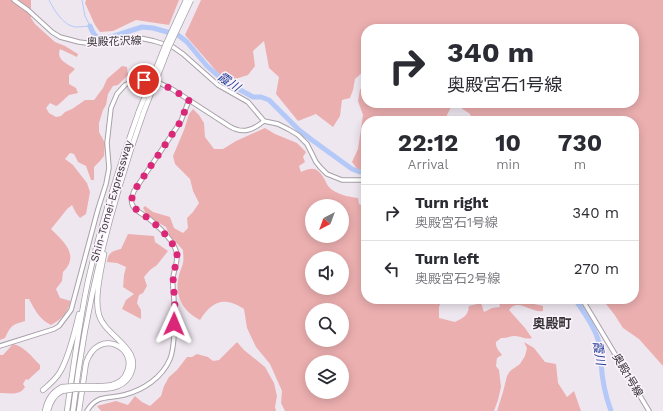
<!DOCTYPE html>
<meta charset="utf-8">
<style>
:root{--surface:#fff;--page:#f7f7f7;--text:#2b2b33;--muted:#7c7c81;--line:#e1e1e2}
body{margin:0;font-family:"Work Sans","Noto Sans JP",sans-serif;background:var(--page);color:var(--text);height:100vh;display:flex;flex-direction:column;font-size:15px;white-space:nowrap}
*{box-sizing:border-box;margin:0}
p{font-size:13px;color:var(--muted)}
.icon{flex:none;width:22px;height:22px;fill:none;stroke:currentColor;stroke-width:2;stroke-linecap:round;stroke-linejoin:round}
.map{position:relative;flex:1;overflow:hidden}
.sheet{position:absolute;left:361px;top:116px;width:278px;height:188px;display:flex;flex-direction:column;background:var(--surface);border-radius:16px;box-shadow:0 2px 10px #0003}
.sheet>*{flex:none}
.hud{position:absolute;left:361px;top:24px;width:278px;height:84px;border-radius:16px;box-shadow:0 2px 10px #0003;background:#fff;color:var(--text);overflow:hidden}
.needle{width:26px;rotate:221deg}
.controls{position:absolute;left:305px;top:199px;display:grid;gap:8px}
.controls a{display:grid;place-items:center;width:44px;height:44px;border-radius:50%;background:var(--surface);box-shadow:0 2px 10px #0003;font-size:20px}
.pin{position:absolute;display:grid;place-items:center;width:34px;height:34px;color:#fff;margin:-17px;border:2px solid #fff;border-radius:50%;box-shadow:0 1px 4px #0007}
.me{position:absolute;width:44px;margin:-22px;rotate:1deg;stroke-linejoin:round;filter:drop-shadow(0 0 3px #0008)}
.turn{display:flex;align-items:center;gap:14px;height:84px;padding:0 20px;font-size:18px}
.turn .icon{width:52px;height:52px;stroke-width:2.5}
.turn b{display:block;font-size:28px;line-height:34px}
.eta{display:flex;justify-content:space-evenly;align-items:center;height:68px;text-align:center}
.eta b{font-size:24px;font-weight:700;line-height:28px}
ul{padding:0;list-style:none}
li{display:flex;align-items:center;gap:12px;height:56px;padding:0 20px;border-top:1px solid var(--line)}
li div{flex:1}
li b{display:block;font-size:15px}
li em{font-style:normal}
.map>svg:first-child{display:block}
</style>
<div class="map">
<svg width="663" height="411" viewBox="0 0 663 411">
<rect width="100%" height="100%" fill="#efe7f0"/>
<path fill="#ecafb0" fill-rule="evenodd" d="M0 0H31V18L35 24 55 42 65 46 78 54 77 57 60 49C56 60 66 63 75 69L69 75V84L76 88 78 93 69 95 58 105 56 106 50 103 46 108 49 113 56 117 61 116 65 112 72 109 85 100H94L103 88 107 79 122 66 127 67 128 75 118 85 113 86 108 94 106 105 103 110 99 123V132L105 143 104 156 100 161 94 167V180H91L86 166 78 162 74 154 70 153 65 159 73 165 87 183 90 192 86 214 80 218 76 213 72 205 67 209 60 218 51 229C64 242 80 255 63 272L62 281 56 289 60 298 71 301C67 313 62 319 51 325 40 320 34 309 29 299H25V321C11 325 11 326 5 338L0 340Z
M86 0H179L169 25 136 20 113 31 100 32 95 25 85 3Z
M201 0H663V366L639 339 623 328 614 314 602 299H634V121H473L470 114 454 103H634V29H366V69L355 79 353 90 350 98 342 100 340 116 333 127 316 114 298 121 276 94 279 77 269 68 264 41 253 51 255 66 248 75 229 81 218 73 185 35Z
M366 87V103H453L447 115 445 121H366V170H358L352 162 358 149 363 115 358 101 360 89Z
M193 109 199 115 204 123 205 137 214 149H223L236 141 265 128 275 134 297 143 306 152 303 157 305 162 299 166 301 172C315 166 318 168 326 182 326 183 328 186 329 187 335 194 349 197 358 198L359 204 366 208V299H442L439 307V318L455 322C463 318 468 316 469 306L481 303 484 312 492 308 500 307 499 302 506 299H512L543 306V311C532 314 518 297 509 310L525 328 532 338C525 340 521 336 515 336 511 336 506 338 501 338L496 342C495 347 499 351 502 355L497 358 496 366 499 370 501 387 498 400 494 411H285L281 403 282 391 270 364 256 347 247 328 244 309C224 296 212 301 200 320 182 311 174 295 179 275 180 271 182 267 183 263 184 259 183 254 183 250L170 236 166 227 148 217 143 208 145 206 153 212 170 217 174 228 183 233 188 228 187 218 193 212 199 203 193 191 190 179 175 164 173 156 184 130 189 114ZM312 206H342V236H312ZM312 258H342V288H312ZM312 310H342V340H312ZM312 362H342V392H312Z
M128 234 154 236 155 242 168 251 157 265 150 270 144 277 147 286 143 293 139 295 137 303 141 310V319L122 309 126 300 134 294 123 287 124 275 126 267 117 263 107 262C108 252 113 251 121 249Z
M237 342 244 350 265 367 274 383 277 396 275 407 276 411H101L97 406 116 401 128 405 135 396 142 402 150 406 161 396 164 386 169 377 177 370 187 357H192L197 354 208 357 213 361 219 360Z
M524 342 534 348 545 362 556 364 558 383 567 397 574 391 581 411H497L503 392 507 376 510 371 520 364 525 356 527 348Z
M13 344C24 346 32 357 40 365V369L28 380 26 379 23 384 25 387C20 396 9 393 0 393V355H3Z"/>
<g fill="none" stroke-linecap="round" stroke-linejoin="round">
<path stroke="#b4c9f8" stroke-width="1" d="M49 0C54 10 64 27 77 27 81 27 86 26 90 26L85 16 82 0"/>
<path stroke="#b4c9f8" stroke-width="5" d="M90 26C93 34 96 39 105 39L142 27 153 28 178 35 187 42 207 66 224 81 253 97H261L269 100 299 130 312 140 352 169 360 172 366 173
M575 299C584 313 595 327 599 343 600 349 600 356 601 362 602 379 605 395 611 411"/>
<g stroke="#a7a0a8" stroke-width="5.5">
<path id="secondary" d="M14 0 28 10 52 32 60 37 79 42 94 44 104 43 122 39 140 38 154 41 173 47 183 54 218 85 248 102 264 121 278 124 288 129 298 135 307 144 316 162 320 167 327 174 342 180H366
M582 299 649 411
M0 346 54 329 59 326 71 310 98 209 106 184 109 168 107 143 111 108 117 94 125 85 135 80H153L172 89 229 126C242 134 252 131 264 121
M87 411C97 394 108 399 124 395 143 390 162 378 170 359 175 347 175 316 174 302 174 294 172 286 173 278 174 268 180 258 175 248 171 238 156 224 147 217 142 214 136 211 133 206 130 201 132 196 134 191L181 121 189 100"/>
</g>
<g stroke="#a7a0a8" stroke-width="6">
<path id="highway" d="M87 389C102 389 120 391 129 377 146 349 105 337 99 315 94 299 101 271 104 254
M43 390C49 385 56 379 60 372 69 357 75 331 79 314
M45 411C47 400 52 392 62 387
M48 411C50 402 54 395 62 391
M67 411C73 368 79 324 88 281 101 223 119 167 139 111
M73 411C85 309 109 210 143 114
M79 411 86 363C98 326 140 348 126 374 124 379 118 383 112 385 104 387 95 386 87 386"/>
</g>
<use href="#secondary" stroke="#fff" stroke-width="3.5"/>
<use href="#highway" stroke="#fff" stroke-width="4.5"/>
<g stroke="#a7a0a8" stroke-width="6" stroke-linecap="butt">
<path id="highway-bridge" d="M139 111 165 46 186 0
M143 114 169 47 191 0
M62 387 75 386H87
M62 391 75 389H87"/>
</g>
<use href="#highway-bridge" stroke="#fff" stroke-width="4.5"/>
</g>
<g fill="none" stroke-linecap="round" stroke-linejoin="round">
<path stroke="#db2777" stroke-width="7" stroke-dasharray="0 12.6" d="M144 80C161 81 175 91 189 100L181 121 134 191 132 198 133 206 139 212 151 220 167 236 174 246 177 251V258L173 277 175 307 174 324"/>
</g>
<g text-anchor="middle" stroke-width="3" stroke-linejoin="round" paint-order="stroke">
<g font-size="11" fill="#373437" stroke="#fcf4fd">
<text transform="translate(114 41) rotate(-2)" y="4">奥殿花沢線</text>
<text transform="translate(111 201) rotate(-74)" y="4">Shin-Tomei Expressway</text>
<text transform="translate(628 375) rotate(59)" y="4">奥殿1号線</text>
</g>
<g font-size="12" font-style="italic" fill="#203b91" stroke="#fcf4fd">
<text transform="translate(229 82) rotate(34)" y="4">霞川</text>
<text transform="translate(599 353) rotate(81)" y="4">霞川</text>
</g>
<g font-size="13" font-weight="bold" fill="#373437" stroke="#fcf4fd">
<text x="552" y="328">奥殿町</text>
</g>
</g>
</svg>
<div class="controls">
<a><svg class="needle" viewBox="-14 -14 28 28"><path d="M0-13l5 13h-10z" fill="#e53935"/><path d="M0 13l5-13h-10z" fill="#7c7c81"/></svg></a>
<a><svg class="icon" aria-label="sound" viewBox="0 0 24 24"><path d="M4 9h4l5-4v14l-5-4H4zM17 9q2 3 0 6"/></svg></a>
<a><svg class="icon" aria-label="search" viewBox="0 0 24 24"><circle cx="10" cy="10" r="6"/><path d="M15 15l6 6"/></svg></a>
<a><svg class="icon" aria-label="layers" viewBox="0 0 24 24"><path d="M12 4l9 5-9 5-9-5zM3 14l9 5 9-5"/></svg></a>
</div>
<div class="pin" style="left:144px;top:80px;background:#d93025"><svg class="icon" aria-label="arrive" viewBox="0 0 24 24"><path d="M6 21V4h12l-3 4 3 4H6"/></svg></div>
<svg class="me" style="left:174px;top:324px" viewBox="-20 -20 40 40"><path d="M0-17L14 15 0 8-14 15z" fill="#db2777" stroke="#fff" stroke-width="4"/></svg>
<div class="hud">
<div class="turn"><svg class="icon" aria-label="right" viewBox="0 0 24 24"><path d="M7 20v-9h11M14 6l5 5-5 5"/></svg><div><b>340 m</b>奥殿宮石1号線</div></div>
</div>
<section class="sheet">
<div class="eta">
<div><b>22:12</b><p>Arrival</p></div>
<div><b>10</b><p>min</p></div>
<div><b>730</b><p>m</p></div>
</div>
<ul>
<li><svg class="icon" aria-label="right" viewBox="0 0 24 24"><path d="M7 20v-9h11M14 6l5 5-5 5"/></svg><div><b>Turn right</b><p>奥殿宮石1号線</p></div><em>340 m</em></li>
<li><svg class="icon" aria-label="left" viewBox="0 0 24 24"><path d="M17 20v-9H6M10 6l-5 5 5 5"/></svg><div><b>Turn left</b><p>奥殿宮石2号線</p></div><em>270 m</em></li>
</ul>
</section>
</div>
